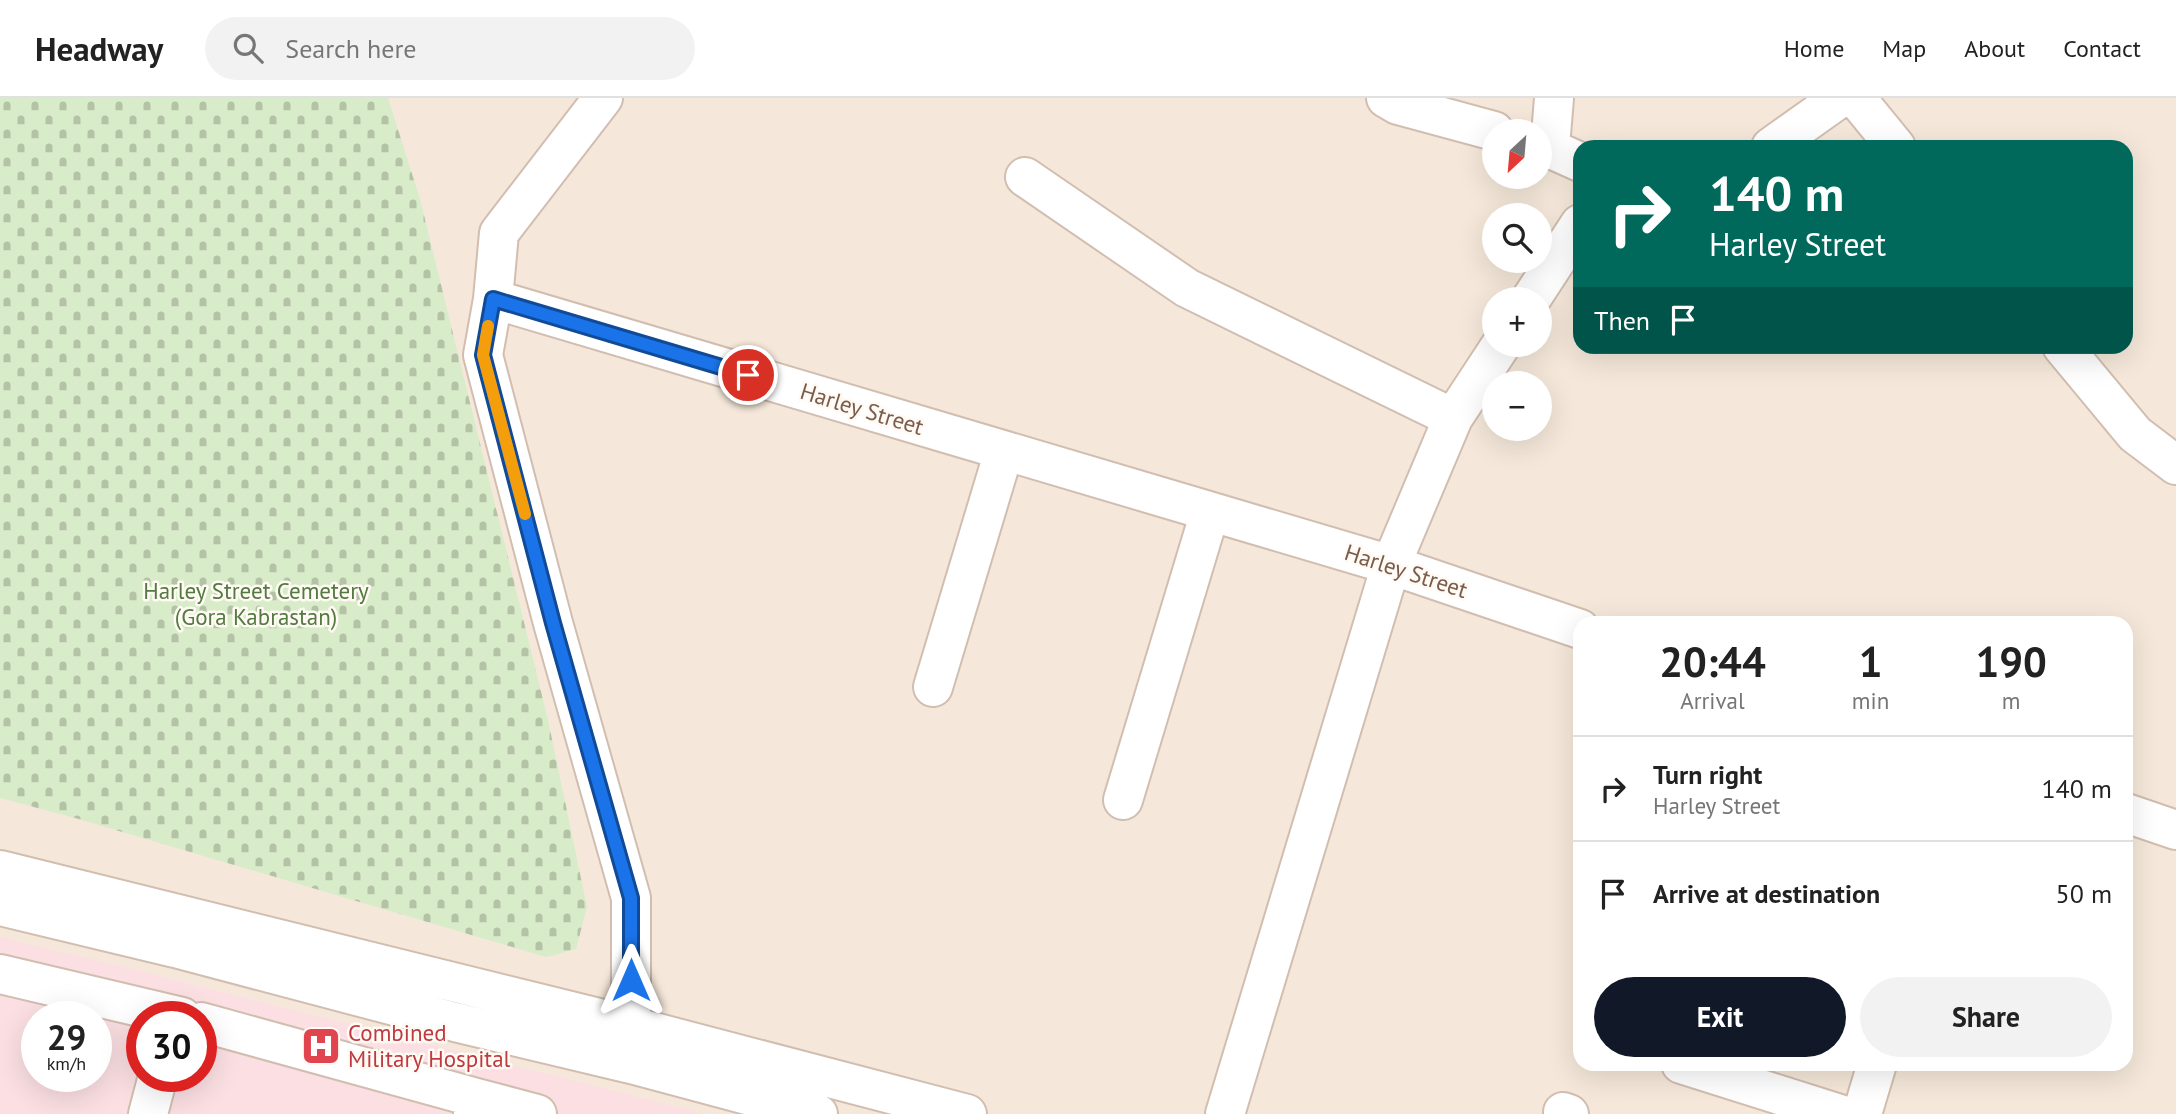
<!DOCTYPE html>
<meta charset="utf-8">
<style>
:root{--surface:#fff;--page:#f2f2f2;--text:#222;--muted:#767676;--line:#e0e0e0;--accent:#111827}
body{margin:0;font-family:"PT Sans",sans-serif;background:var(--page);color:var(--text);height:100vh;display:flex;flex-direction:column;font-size:26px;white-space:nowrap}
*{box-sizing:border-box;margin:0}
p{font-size:23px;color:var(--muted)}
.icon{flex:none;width:38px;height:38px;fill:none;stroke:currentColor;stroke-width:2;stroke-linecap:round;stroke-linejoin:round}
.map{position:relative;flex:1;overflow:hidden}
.drawer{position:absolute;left:1573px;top:518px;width:560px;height:455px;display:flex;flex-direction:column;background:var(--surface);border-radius:21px;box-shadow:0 7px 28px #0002}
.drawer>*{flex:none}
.hud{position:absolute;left:1573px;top:42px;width:560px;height:214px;border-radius:21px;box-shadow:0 7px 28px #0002;background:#00695c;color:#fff;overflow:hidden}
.needle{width:46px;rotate:206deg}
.tools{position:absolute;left:1482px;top:21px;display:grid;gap:14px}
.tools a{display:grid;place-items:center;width:70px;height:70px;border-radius:50%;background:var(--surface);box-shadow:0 7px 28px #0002;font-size:35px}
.speed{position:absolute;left:21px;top:903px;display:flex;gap:14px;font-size:35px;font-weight:700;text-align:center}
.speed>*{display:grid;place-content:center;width:91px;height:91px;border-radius:50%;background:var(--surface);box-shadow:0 7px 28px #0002;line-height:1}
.speed small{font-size:18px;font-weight:400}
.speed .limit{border:10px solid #d22;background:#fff;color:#111}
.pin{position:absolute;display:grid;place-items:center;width:60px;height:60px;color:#fff;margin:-30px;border:4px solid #fff;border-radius:50%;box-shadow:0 2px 7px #0007}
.me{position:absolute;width:77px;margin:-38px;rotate:0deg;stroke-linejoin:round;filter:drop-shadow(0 0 5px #0008)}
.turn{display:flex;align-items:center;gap:24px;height:147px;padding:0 21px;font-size:32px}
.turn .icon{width:91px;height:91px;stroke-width:2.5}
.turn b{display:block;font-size:49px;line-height:60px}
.then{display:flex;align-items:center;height:66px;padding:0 21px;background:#0003;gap:14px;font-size:26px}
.eta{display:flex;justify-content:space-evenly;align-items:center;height:119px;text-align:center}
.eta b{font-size:42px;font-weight:700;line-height:49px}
.primary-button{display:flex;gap:14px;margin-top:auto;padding:14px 21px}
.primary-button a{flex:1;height:80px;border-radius:42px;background:var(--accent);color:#fff;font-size:28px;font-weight:700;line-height:80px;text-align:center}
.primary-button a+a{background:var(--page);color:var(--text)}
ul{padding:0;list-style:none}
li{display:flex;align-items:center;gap:21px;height:105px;padding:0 21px;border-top:2px solid var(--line)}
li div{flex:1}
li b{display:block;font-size:26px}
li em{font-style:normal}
header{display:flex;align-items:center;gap:42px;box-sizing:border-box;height:98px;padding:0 35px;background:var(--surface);border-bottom:2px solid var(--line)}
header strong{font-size:33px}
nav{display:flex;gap:38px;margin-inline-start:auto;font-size:24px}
.search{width:490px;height:63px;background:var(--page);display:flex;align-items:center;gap:18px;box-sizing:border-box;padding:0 24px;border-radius:38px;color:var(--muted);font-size:26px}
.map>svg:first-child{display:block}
</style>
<header>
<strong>Headway</strong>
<div class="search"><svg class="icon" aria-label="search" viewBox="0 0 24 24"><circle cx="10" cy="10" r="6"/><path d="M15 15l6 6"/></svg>Search here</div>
<nav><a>Home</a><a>Map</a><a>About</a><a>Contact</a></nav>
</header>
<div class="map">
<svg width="2176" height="1016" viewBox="0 0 2176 1016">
<defs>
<pattern id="cemetery-stones" width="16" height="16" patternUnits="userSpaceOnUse" patternTransform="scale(1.75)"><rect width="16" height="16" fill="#d8ecc9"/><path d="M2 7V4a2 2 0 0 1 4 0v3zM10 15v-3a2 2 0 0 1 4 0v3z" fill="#b4c2a5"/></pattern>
</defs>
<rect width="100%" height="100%" fill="#fdf6ec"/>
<path fill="#f5e8da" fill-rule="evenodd" d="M0 0H2176V1016H0ZM1494 33H1540V79H1494ZM1580 49H2126V248H1580ZM1494 117H1540V163H1494ZM1494 201H1540V247H1494ZM1494 285H1540V331H1494ZM1580 525H2126V966H1580ZM37 919H96V978H37ZM142 919H201V978H142Z"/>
<path fill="#fbdfe3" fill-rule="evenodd" d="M0 839 128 870 704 1016H0ZM37 919H96V978H37ZM142 919H201V978H142Z"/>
<path fill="url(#cemetery-stones)" d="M0 0H388L420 101 548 622 587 809 576 851 546 859 75 720 0 700Z"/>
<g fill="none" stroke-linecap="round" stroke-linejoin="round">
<g stroke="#d1beb0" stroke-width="42">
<path id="minor" d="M603 0 499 135 493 201 483 257 553 525 631 800V966
M1386 0 1398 7 1494 33
M1856 0 1896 49
M1540 46 1580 64
M1550 49 1554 0
M1771 49 1840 0
M1025 79 1187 190 1453 320
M493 201 1391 467 1580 531
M1531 201 1580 126
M2062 248 2135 336 2176 367
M933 589 1004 353
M1123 702 1210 414
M2126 715 2176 732
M0 772 631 928 967 1016
M0 808 175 850 455 924 631 966 818 1016
M0 876 182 919
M201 924 473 999V1016
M1681 966 1840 1016
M473 999 537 1016
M1563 1014 1569 1016
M148 1016 158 978
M1225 1016 1391 467 1453 320 1501 247
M1862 1016 1877 966"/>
</g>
<use href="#minor" stroke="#fff" stroke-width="38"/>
</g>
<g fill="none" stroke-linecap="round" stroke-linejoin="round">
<g stroke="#114b97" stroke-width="18">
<path id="route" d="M631 882V800L553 525 483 257 493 201 748 277"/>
</g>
<use href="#route" stroke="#1a73e8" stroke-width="12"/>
<path stroke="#f59e0b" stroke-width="12" d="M488 228 483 257 525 416"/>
</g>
<defs>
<g id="hospital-square" transform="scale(2.0125)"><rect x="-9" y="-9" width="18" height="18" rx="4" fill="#e0444e" stroke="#fffaf3"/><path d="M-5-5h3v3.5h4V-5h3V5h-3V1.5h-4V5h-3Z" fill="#fff"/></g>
</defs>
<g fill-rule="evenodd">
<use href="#hospital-square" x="321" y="948"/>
</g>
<g text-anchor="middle" stroke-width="5" stroke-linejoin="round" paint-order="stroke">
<g font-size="23" fill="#7a5c4d" stroke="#fffaf3">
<text transform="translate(862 311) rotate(17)" y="8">Harley Street</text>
<text transform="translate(1406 473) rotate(18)" y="8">Harley Street</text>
</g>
<g font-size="23" fill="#537a41" stroke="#fffaf3">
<text x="256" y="501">Harley Street Cemetery<tspan x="256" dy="26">(Gora Kabrastan)</tspan></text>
</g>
<g font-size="23" fill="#be3a42" stroke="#fffaf3" text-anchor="start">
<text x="348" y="943">Combined<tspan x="348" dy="26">Military Hospital</tspan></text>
</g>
</g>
</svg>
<div class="tools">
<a><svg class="needle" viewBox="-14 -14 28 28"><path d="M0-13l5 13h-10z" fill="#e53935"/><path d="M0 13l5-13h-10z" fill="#767676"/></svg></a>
<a><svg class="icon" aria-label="search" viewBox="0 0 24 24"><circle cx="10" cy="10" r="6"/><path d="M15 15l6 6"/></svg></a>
<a>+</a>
<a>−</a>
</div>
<div class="speed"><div>29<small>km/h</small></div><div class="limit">30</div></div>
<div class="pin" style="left:748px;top:277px;background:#d93025"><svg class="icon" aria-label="arrive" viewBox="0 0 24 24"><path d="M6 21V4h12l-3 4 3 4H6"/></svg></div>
<svg class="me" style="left:631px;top:882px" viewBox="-20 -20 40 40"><path d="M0-17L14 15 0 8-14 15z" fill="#1a73e8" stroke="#fff" stroke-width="4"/></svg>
<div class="hud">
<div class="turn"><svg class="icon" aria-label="right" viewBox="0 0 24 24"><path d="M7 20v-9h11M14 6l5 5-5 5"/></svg><div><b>140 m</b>Harley Street</div></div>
<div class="then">Then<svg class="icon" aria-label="arrive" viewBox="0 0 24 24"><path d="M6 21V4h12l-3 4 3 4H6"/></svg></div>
</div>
<section class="drawer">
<div class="eta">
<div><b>20:44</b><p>Arrival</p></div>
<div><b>1</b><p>min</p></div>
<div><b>190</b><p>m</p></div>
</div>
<ul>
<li><svg class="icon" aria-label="right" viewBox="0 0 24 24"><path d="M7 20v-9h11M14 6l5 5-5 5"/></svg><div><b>Turn right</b><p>Harley Street</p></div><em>140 m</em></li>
<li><svg class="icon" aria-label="arrive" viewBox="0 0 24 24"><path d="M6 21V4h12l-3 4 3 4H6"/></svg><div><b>Arrive at destination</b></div><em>50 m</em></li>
</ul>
<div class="primary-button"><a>Exit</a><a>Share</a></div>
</section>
</div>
